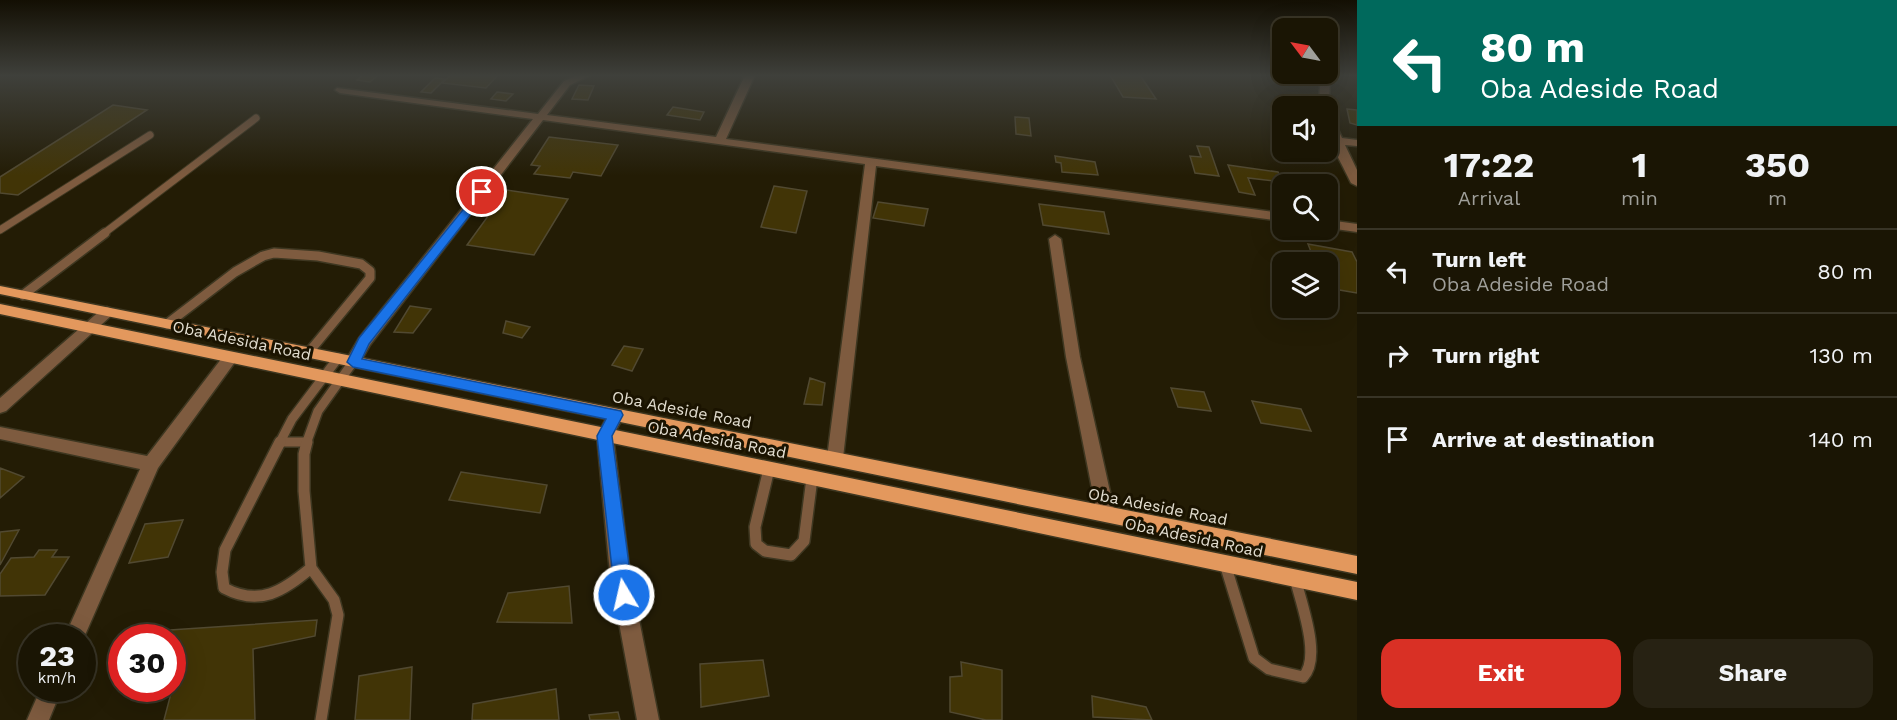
<!DOCTYPE html>
<style>
:root{--surface:#1a1504;--page:#272213;--text:#f1f3f6;--muted:#9f9f9a;--line:#383426;--accent:#d93025}
body{margin:0;font-family:"Work Sans",sans-serif;background:var(--page);color:var(--text);height:100vh;display:flex;flex-direction:column;font-size:22px;white-space:nowrap}
*{box-sizing:border-box;margin:0}
p{font-size:20px;color:var(--muted)}
.icon{flex:none;width:33px;height:33px;fill:none;stroke:currentColor;stroke-width:2;stroke-linecap:round;stroke-linejoin:round}
.map{position:relative;flex:1;overflow:hidden}
.drawer{display:flex;flex-direction:column;background:var(--surface);width:540px}
.drawer>*{flex:none}
.hud{background:#00695c;color:#fff;overflow:hidden}
.needle{width:39px;rotate:302deg}
.tools{position:absolute;left:1272px;top:18px;display:grid;gap:12px}
.tools a{display:grid;place-items:center;width:66px;height:66px;border-radius:12px;background:var(--surface);box-shadow:0 6px 24px #0002,0 0 0 2px var(--line);font-size:30px}
.speed{position:absolute;left:18px;top:624px;display:flex;gap:12px;font-size:30px;font-weight:700;text-align:center}
.speed>*{display:grid;place-content:center;width:78px;height:78px;border-radius:50%;background:var(--surface);box-shadow:0 6px 24px #0002,0 0 0 2px var(--line);line-height:1}
.speed small{font-size:15px;font-weight:400}
.speed .limit{border:9px solid #d22;background:#fff;color:#111}
.pin{position:absolute;display:grid;place-items:center;width:51px;height:51px;color:#fff;margin:-26px;border:3px solid #fff;border-radius:50%;box-shadow:0 2px 6px #0007}
.me{position:absolute;width:66px;margin:-33px;rotate:351deg;stroke-linejoin:round;filter:drop-shadow(0 0 4px #0008)}
.turn{display:flex;align-items:center;gap:21px;height:126px;padding:0 24px;font-size:27px}
.turn .icon{width:78px;height:78px;stroke-width:2.5}
.turn b{display:block;font-size:42px;line-height:51px}
.eta{display:flex;justify-content:space-evenly;align-items:center;height:102px;text-align:center}
.eta b{font-size:36px;font-weight:700;line-height:42px}
.primary-button{display:flex;gap:12px;margin-top:auto;padding:12px 24px}
.primary-button a{flex:1;height:69px;border-radius:18px;background:var(--accent);color:#fff;font-size:24px;font-weight:700;line-height:69px;text-align:center}
.primary-button a+a{background:var(--page);color:var(--text)}
ul{padding:0;list-style:none}
li{display:flex;align-items:center;gap:18px;height:84px;padding:0 24px;border-top:2px solid var(--line)}
li div{flex:1}
li b{display:block;font-size:22px}
li em{font-style:normal}
main{display:flex;flex:1;min-height:0}
.map>svg:first-child{display:block}
</style>
<main>
<div class="map">
<svg width="1357" height="720" viewBox="0 0 1357 720">
<rect width="100%" height="100%" fill="#231c05"/>
<path fill="#413406" stroke="#514931" stroke-width="1.5" d="M363 75H378L370 82 357 80Z
M451 75H498L486 88 442 83Z
M1110 75H1140L1156 99 1123 97Z
M435 78 445 79 431 93 421 92Z
M579 85 594 86 588 100 572 99Z
M497 92 513 94 506 101 491 99Z
M113 105 147 110 18 195 0 193V177Z
M673 107 704 112 700 120 667 115Z
M1347 109 1357 110V125L1350 123Z
M1015 117 1029 118 1031 136 1016 134Z
M549 137 618 145 601 176 573 172 570 178 534 174 540 166 531 165Z
M1197 146 1209 147 1219 176 1195 173 1190 156 1201 157Z
M1272 147H1282V152H1297L1305 162 1282 161Z
M1055 156 1095 162 1098 175 1062 172 1061 163 1056 162Z
M1228 165 1278 172 1283 182 1248 178 1255 195 1239 192Z
M774 186 807 191 796 233 761 227Z
M507 190 568 199 534 255 467 245Z
M878 202 928 209 924 226 873 218Z
M1039 204 1104 212 1109 234 1043 225Z
M1308 244 1352 252 1357 262V293L1328 288V262H1315Z
M410 306 431 309 413 333 394 332Z
M506 321 530 327 522 338 503 333Z
M624 346 643 349 632 371 612 365Z
M810 378 825 383 822 405 804 404Z
M1171 388 1204 392 1211 411 1178 407Z
M1252 401 1301 409 1311 431 1261 423Z
M0 468 24 477 0 498Z
M461 472 547 485 540 513 449 500Z
M183 520 168 557 129 563 145 524Z
M19 530 0 565V532Z
M39 550H57L52 557H69L45 595 0 596V574L11 558 34 557Z
M569 586 572 623 497 622 508 593Z
M317 620 315 636 253 649 255 720H164L180 659H172V638H152L155 631Z
M763 660 769 696 701 707 700 664Z
M961 662 1002 670V720H986L950 712V677L962 676Z
M412 667 410 720H355L359 676Z
M556 689 559 720H472L473 704Z
M1092 696 1146 707 1152 720 1093 717Z
M618 712 620 720H590L589 715Z"/>
<g fill="none" stroke-linecap="round" stroke-linejoin="round">
<g stroke="#3e3721" stroke-width="9">
<path id="lane-far2" d="M0 230 150 135
M103 234 256 118"/>
</g>
<g stroke="#3e3721" stroke-width="12">
<path id="lane-far1" d="M23 295 105 233
M167 324 235 272 263 256 274 253 318 256 361 264 370 271V278L309 352
M280 442H307
M279 444 292 419 338 358
M306 444 318 411 353 362"/>
</g>
<g stroke="#3e3721" stroke-width="14">
<path id="lane" d="M280 442 225 550 222 572 224 588C260 607 283 591 311 568
M307 442 304 454V491L311 568 334 600 338 615 321 720
M769 469 755 527 756 544 765 551 791 555 804 541 812 478
M1225 564 1254 658 1269 669 1303 677C1322 658 1301 603 1295 578"/>
</g>
<g stroke="#3e3721" stroke-width="3">
<path id="street" d="M578 75H591L570 85 547 115 716 137 745 75H755L726 139 1282 213V221L876 166 843 458 841 463 835 465 829 463 827 458 865 164 543 120 370 345 358 366H348L345 362 359 338 533 119 340 93 335 90 337 88 538 114 564 81Z
M1272 75H1330L1329 106 1328 108 1319 106 1320 82 1277 78Z
M1328 116 1333 119 1342 138 1357 140V146L1345 145 1357 170V186L1351 183C1341 161 1325 139 1328 116Z
M1328 220 1357 224V232L1328 228Z
M1055 235 1061 239 1080 357 1115 514 1112 519 1106 522 1100 519 1097 514 1066 357 1049 239Z
M107 307 112 309 114 312 112 315 6 411 0 413V398L102 309Z
M230 353 237 358 235 362 158 468 82 642V638H64L140 469 0 439V427L147 456 225 354Z
M616 409 622 411 624 415 613 436 630 574 659 720H637L610 574 597 436 610 411Z
M41 688H62L49 720H27Z"/>
</g>
<g stroke="#3e3721" stroke-width="3">
<path id="primary" d="M0 286 1357 556V574L0 294Z
M0 304 1357 582V600L0 314Z"/>
</g>
<use href="#lane-far2" stroke="#7e5b3f" stroke-width="7"/>
<use href="#lane-far1" stroke="#7e5b3f" stroke-width="9"/>
<use href="#lane" stroke="#7e5b3f" stroke-width="11"/>
<use href="#street" fill="#7e5b3f" fill-rule="evenodd"/>
<use href="#primary" fill="#e3985d" fill-rule="evenodd"/>
</g>
<linearGradient id="sky" x2="0" y2="1"><stop stop-color="#130f03"/><stop offset="0.43" stop-color="#3f403b"/><stop offset="1" stop-color="#3f403b" stop-opacity="0"/></linearGradient>
<rect width="1357" height="176" fill="url(#sky)"/>
<path fill="#1a73e8" stroke="#114b97" stroke-width="1.5" d="M479 190 488 192 369 344 362 359 621 411 623 415 612 436 633 595 630 601 624 604 618 601 615 595 597 436 606 419 353 367 347 362 359 338Z"/>
<g text-anchor="middle" stroke-width="6" stroke-linejoin="round" paint-order="stroke">
<g font-size="16" fill="#e3ded0" stroke="#1a1300">
<text transform="translate(242 340) rotate(12)" y="6">Oba Adesida Road</text>
<text transform="translate(682 409) rotate(11)" y="6">Oba Adeside Road</text>
<text transform="translate(717 439) rotate(11)" y="6">Oba Adesida Road</text>
<text transform="translate(1158 506) rotate(11)" y="6">Oba Adeside Road</text>
<text transform="translate(1194 537) rotate(12)" y="6">Oba Adesida Road</text>
</g>
</g>
</svg>
<div class="tools">
<a><svg class="needle" viewBox="-14 -14 28 28"><path d="M0-13l5 13h-10z" fill="#e53935"/><path d="M0 13l5-13h-10z" fill="#9f9f9a"/></svg></a>
<a><svg class="icon" aria-label="sound" viewBox="0 0 24 24"><path d="M4 9h4l5-4v14l-5-4H4zM17 9q2 3 0 6"/></svg></a>
<a><svg class="icon" aria-label="search" viewBox="0 0 24 24"><circle cx="10" cy="10" r="6"/><path d="M15 15l6 6"/></svg></a>
<a><svg class="icon" aria-label="layers" viewBox="0 0 24 24"><path d="M12 4l9 5-9 5-9-5zM3 14l9 5 9-5"/></svg></a>
</div>
<div class="speed"><div>23<small>km/h</small></div><div class="limit">30</div></div>
<div class="pin" style="left:482px;top:192px;background:#d93025"><svg class="icon" aria-label="arrive" viewBox="0 0 24 24"><path d="M6 21V4h12l-3 4 3 4H6"/></svg></div>
<svg class="me" style="left:624px;top:595px" viewBox="-20 -20 40 40"><circle r="17" fill="#1a73e8" stroke="#fff" stroke-width="3"/><path d="M0-11L8 9 0 5-8 9z" fill="#fff"/></svg>
</div>
<section class="drawer">
<div class="hud">
<div class="turn"><svg class="icon" aria-label="left" viewBox="0 0 24 24"><path d="M17 20v-9H6M10 6l-5 5 5 5"/></svg><div><b>80 m</b>Oba Adeside Road</div></div>
</div>
<div class="eta">
<div><b>17:22</b><p>Arrival</p></div>
<div><b>1</b><p>min</p></div>
<div><b>350</b><p>m</p></div>
</div>
<ul>
<li><svg class="icon" aria-label="left" viewBox="0 0 24 24"><path d="M17 20v-9H6M10 6l-5 5 5 5"/></svg><div><b>Turn left</b><p>Oba Adeside Road</p></div><em>80 m</em></li>
<li><svg class="icon" aria-label="right" viewBox="0 0 24 24"><path d="M7 20v-9h11M14 6l5 5-5 5"/></svg><div><b>Turn right</b></div><em>130 m</em></li>
<li><svg class="icon" aria-label="arrive" viewBox="0 0 24 24"><path d="M6 21V4h12l-3 4 3 4H6"/></svg><div><b>Arrive at destination</b></div><em>140 m</em></li>
</ul>
<div class="primary-button"><a>Exit</a><a>Share</a></div>
</section>
</main>
